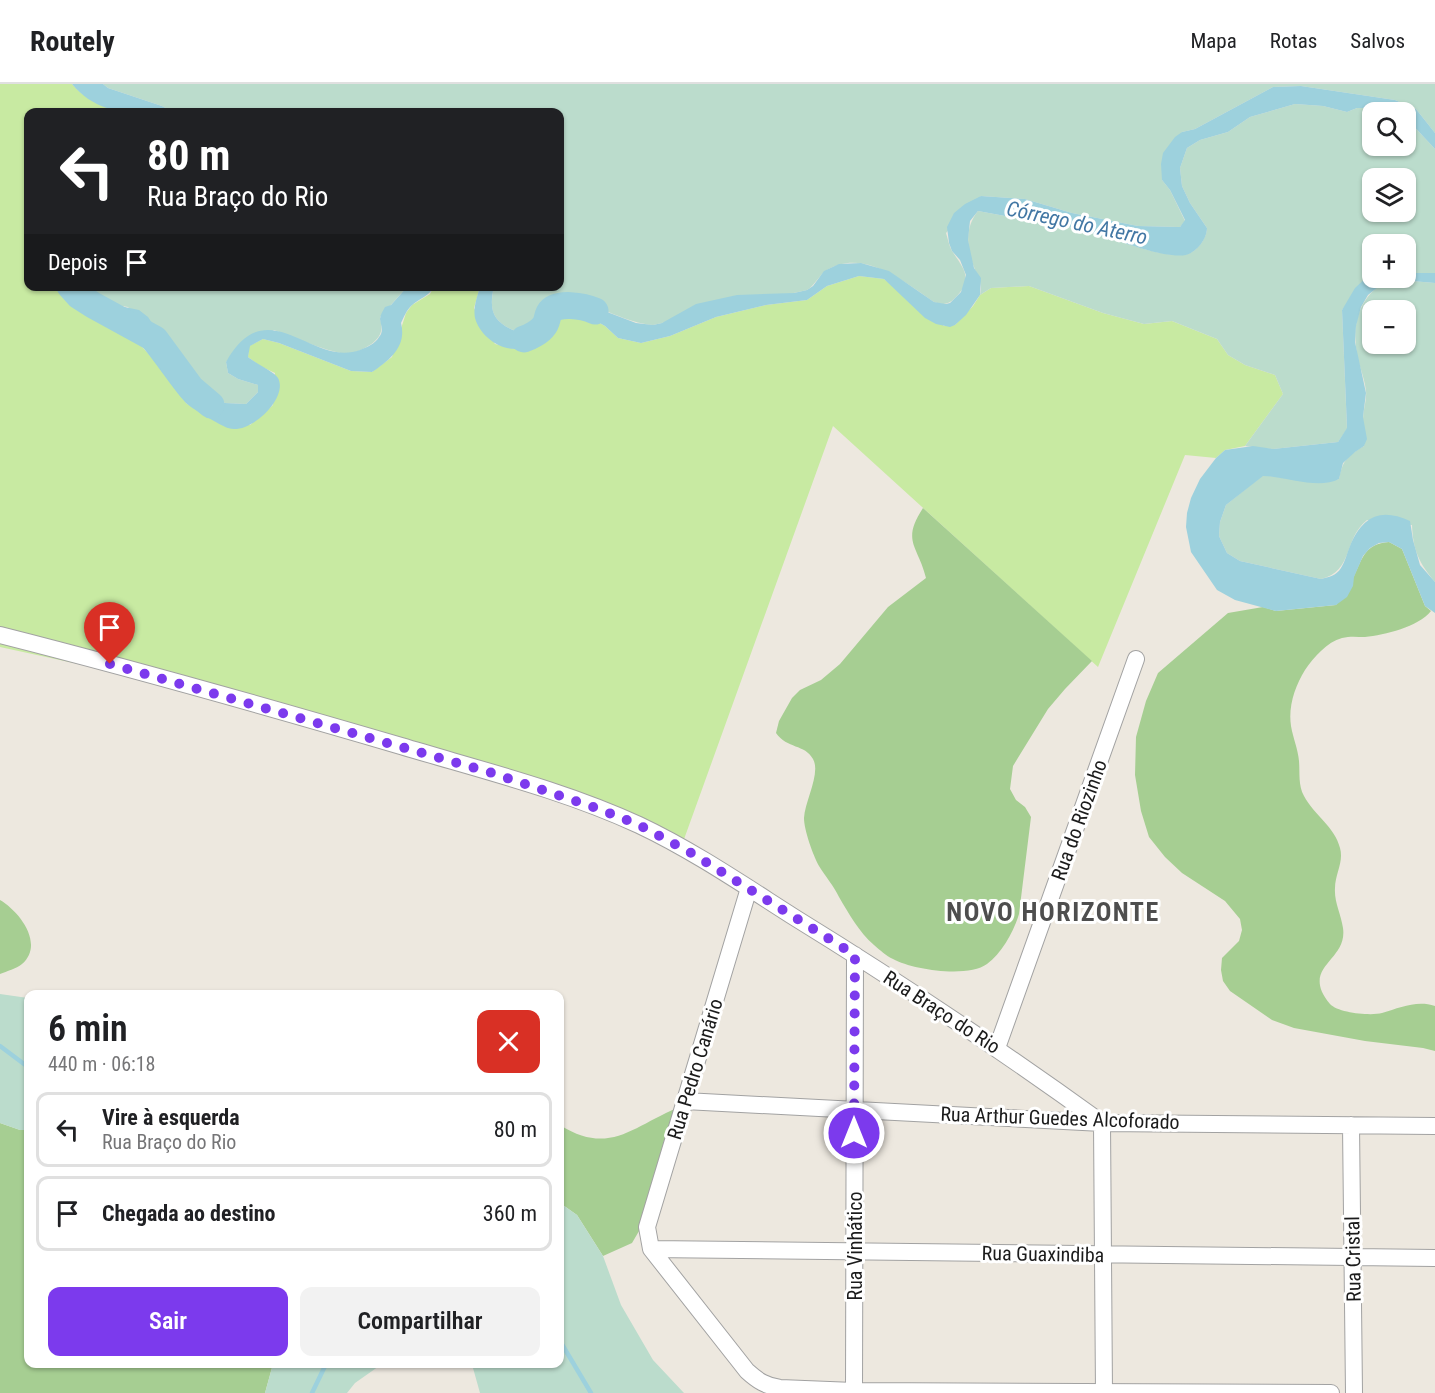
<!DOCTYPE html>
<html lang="pt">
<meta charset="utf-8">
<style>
:root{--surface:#fff;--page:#f2f2f2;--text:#202124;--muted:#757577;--line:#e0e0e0;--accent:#7c3aed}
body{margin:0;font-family:"Roboto Condensed",sans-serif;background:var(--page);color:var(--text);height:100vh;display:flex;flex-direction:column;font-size:22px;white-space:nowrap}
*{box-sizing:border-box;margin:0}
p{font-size:20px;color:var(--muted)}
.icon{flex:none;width:33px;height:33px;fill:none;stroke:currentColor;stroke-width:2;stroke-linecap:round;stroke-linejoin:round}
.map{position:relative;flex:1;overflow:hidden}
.side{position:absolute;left:24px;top:906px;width:540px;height:378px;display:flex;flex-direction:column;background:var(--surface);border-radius:12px;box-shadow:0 2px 4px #0004}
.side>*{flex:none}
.guide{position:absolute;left:24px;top:24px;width:540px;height:183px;border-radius:12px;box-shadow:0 2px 4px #0004;background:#202124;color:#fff;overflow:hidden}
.tools{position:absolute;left:1362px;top:18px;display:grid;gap:12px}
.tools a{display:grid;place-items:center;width:54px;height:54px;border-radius:12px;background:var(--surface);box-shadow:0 2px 4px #0004;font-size:30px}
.pin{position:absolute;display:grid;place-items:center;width:51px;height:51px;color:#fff;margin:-62px -26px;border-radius:50% 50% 50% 0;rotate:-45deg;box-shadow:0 0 6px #0007}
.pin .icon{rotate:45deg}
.me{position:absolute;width:66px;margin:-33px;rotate:0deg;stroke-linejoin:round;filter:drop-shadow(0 0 4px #0008)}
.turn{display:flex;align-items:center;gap:21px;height:126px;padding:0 24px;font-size:27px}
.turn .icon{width:78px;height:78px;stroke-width:2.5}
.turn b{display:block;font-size:42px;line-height:51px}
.then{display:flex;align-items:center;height:57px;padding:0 24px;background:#0003;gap:12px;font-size:22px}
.round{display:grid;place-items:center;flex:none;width:63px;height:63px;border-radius:12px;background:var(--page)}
.summary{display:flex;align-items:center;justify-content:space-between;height:102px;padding:0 24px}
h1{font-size:36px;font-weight:600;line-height:45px}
.cta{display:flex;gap:12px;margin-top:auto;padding:12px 24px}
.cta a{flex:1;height:69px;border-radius:12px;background:var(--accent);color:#fff;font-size:24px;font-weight:600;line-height:69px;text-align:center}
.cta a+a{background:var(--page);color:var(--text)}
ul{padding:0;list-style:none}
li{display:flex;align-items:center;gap:18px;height:75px;margin:0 12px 9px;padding:0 12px;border:3px solid var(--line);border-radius:12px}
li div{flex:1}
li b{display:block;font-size:22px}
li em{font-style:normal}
header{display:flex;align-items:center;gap:36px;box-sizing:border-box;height:84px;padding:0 30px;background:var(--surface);border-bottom:2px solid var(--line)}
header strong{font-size:28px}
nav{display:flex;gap:33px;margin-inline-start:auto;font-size:21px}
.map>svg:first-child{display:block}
</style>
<header>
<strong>Routely</strong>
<nav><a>Mapa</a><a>Rotas</a><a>Salvos</a></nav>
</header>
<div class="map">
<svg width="1435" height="1309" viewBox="0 0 1435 1309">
<rect width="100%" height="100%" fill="#ede8df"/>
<path fill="#c8eaa2" d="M0 0H72C84 15 102 22 120 28H28V202L64 203 82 220 107 230 128 247 153 275 187 320 250 341 273 321 275 289 260 282 248 273 249 262 263 255 279 259 351 287 372 288 392 273 406 229 412 221 430 210 434 202 480 203 474 224 495 260 515 265 536 257 561 231 587 232 605 242 618 254 641 259 670 252 716 233 766 221 807 216 827 202 859 192 884 195 944 242 955 241 973 222 980 211 991 204 1029 202 1103 229 1144 240 1172 237 1217 255 1228 271 1245 281 1275 291 1283 310 1245 362 1225 366 1216 374 1185 371 1098 583 833 342 683 758 666 748 212 609 0 563Z"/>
<path fill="#a6ce92" d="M923 424 1092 577 1065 605 1048 625 1013 682 1010 705 1016 716 1025 723 1031 733 1019 830C1014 847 1002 869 987 880 968 894 913 886 893 875 886 872 880 866 874 861 859 848 849 830 839 813 834 802 825 792 819 782 813 771 804 746 804 734 805 717 821 689 813 675 805 660 787 665 776 649L779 637 792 614 800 606 821 596 840 580 888 523 926 494C918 461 901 458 923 424Z
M1389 458 1402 465 1425 522 1431 527C1418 543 1385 551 1365 553 1357 553 1350 552 1342 554 1327 558 1314 573 1305 586 1295 602 1288 623 1291 642 1293 654 1298 665 1299 677 1300 689 1298 701 1304 712 1314 731 1335 743 1340 764 1344 778 1335 790 1335 804 1334 818 1341 830 1343 844 1348 878 1299 882 1330 920 1338 929 1371 932 1382 929 1400 924 1416 916 1435 922V967L1423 964 1365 957 1294 944 1272 936 1230 907 1223 897 1221 886 1222 874 1239 857 1242 846 1240 835 1225 817 1182 789 1165 773 1149 753 1141 727 1135 691 1136 653 1146 617 1158 589 1228 529 1263 523 1276 527 1336 521C1342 511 1349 502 1354 492 1363 473 1365 460 1389 458Z
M0 816C19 827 45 860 22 880 16 885 7 887 0 890Z
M677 1024 642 1142 632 1159 603 1172 577 1131 560 1119V1041C609 1072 632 1043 677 1024Z
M0 1039 20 1046H28V1280H273L265 1309H0Z"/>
<path fill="#bbdccc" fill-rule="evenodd" d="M103 0H1435V49L1416 25 1395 16 1301 2 1273 3 1195 45 1182 48 1162 96 1170 106 1185 137 1180 143 1138 142 1072 129 1025 115 981 112 946 149C948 155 949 162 952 167 964 185 974 195 955 214 948 221 943 221 934 218 904 198 864 164 827 186 819 191 815 201 807 206L653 241C626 239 600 222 573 215L553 225 539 241 520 249C494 239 488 229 494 203L560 202V28H173L162 22 108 4Z
M1295 20 1323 22 1347 28 1357 24H1380L1394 28H1372V62H1406V34L1435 65V189H1406V160H1372V189L1370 190 1342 226 1347 345 1338 358 1273 365 1245 362 1283 310 1275 291 1245 281 1228 271 1217 255 1172 237 1144 240 1103 229 1029 202 991 204 980 211C983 198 978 194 974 183 966 164 965 143 978 127L1005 132H1016C1041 137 1067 142 1092 149 1114 154 1170 178 1190 169 1199 165 1207 153 1207 144L1190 119 1182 102 1180 84 1187 64 1200 56 1228 48 1250 33ZM1372 94H1406V128H1372Z
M1388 195 1435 199V498C1419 479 1413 466 1412 441L1367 436C1343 455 1354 487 1321 495L1240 477 1227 469 1219 452 1220 438 1226 421 1263 391 1322 399 1339 395C1343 376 1347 372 1364 362 1366 349 1363 347 1363 335 1363 326 1367 316 1366 307 1365 297 1361 286 1358 276 1351 241 1357 215 1388 195ZM1372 226H1406V260H1372Z
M76 203H407L380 233C382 244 383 250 374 258 368 263 356 269 349 270 332 270 291 252 274 246L236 266 226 278 228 289 238 295 258 301V308L246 320 225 319 176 289 158 258 128 223 105 219 79 207Z
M0 910 28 914V1046H20L0 1039Z
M560 1119 577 1131 603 1172 621 1221 653 1276 684 1309H480L473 1284 468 1280H560Z
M273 1280H382L355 1299 347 1309H265Z"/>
<path fill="#9dd1dd" d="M72 0H103L108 4 162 22 173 28C136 29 99 33 72 0Z
M1301 2 1395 16 1416 25 1435 49V65L1406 34V28H1394L1380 24H1357L1347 28 1323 22 1295 20 1250 33 1228 48 1200 56 1187 64 1180 84 1182 102 1190 119 1207 144C1207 155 1197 168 1186 171 1162 175 1117 155 1092 149 1067 142 1042 137 1016 132H1005L978 127 970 137 968 156 974 184 981 194 980 211 966 231 955 241 950 243 936 240 925 234 884 195 859 192 827 202 807 216 766 221 716 233 670 252 641 259 618 254 605 242 587 232 561 231C550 242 538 260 522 264 503 269 480 253 475 234 473 224 477 213 480 203L494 202C488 229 494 239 520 249L539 241 553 225 573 215 636 239 653 241 662 239 696 220 737 211 794 209 807 206 813 202 824 187 839 180 861 179 889 187 934 218 946 220 950 219 961 208 966 191 960 176 952 167 949 159 947 143 954 129 965 120 981 112 1025 115 1072 129 1138 142 1180 143 1185 136 1170 106 1162 96 1161 80 1163 69 1175 53 1182 48 1195 45 1273 3Z
M1372 189V194H1406V189H1435V199L1388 195 1368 211 1361 223 1356 242 1355 258 1366 309 1363 333 1367 355 1364 362 1355 368 1343 379 1339 395C1318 406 1285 392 1263 392L1226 421 1220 438 1219 452 1227 469 1240 477 1321 495C1329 493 1336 492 1341 484 1345 478 1347 469 1350 462 1362 433 1380 423 1410 437L1413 456 1420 481 1435 498V529L1425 522 1402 465 1389 458 1379 459 1370 464 1363 472 1354 493 1353 502 1347 513 1336 521 1276 527 1235 516 1217 506 1191 468 1186 443 1187 429 1191 414 1200 395 1216 374 1225 366 1253 362 1273 365 1338 358 1347 344 1342 226 1355 204 1370 190Z
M64 203H76L79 207 105 219 139 226 148 233 154 242V252L176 289 225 319 246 320 258 308V301L238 295 228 289 226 278C267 204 312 284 360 266 367 263 375 260 379 253 384 247 381 242 380 235 380 231 383 227 385 223L391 221 407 203H434C428 213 420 214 411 222 406 227 404 233 401 239 407 262 390 276 372 288L351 287 279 259 263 255 250 262 248 273C255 279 276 289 278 294 289 314 249 352 228 344 218 340 192 325 185 318 165 295 150 268 127 246 121 241 113 233 105 229 99 226 91 225 84 221 76 217 70 208 64 203Z"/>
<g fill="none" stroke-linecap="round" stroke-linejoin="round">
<path stroke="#9dd1dd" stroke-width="4.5" d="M0 962 28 983
M560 1257 591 1309
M312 1309 326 1280"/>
<path stroke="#9dd1dd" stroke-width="27" d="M70 202 79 212 93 221 155 255 191 304 211 321
M524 255C530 253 540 248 544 242 547 239 547 233 549 229 556 217 584 222 595 227"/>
<g stroke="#a2a2a2" stroke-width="18">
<path id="minor" d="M0 551C134 585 268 623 401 662 481 686 563 706 639 741 694 767 745 802 797 835 901 899 1002 967 1102 1039L1104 1309
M749 804 647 1143 651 1165 747 1287C758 1297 766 1302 780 1304L854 1307 1331 1309
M997 964 1136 575
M685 1017 1102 1039 1435 1042
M1351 1041 1354 1309
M651 1165 1435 1174
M854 1309 855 871"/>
</g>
<use href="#minor" stroke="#fff" stroke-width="16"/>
</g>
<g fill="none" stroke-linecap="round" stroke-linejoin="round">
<path stroke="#7c3aed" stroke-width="10" stroke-dasharray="0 18" d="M110 580 489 688 599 725 639 741 693 770 855 871 854 1049"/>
</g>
<g text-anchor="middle" stroke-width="6" stroke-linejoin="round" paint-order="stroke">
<g font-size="20" fill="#1b1b1b" stroke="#fff">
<text transform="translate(1079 736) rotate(-70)" y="7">Rua do Riozinho</text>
<text transform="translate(942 928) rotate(33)" y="7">Rua Braço do Rio</text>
<text transform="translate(695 985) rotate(-73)" y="7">Rua Pedro Canário</text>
<text transform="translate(1060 1034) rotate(2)" y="7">Rua Arthur Guedes Alcoforado</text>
<text transform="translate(855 1162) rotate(-90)" y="7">Rua Vinhático</text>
<text transform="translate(1043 1170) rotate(1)" y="7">Rua Guaxindiba</text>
<text transform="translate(1353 1175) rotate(-91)" y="7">Rua Cristal</text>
</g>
<g font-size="21" font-style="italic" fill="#4277a4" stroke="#fff">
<text transform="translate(1077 139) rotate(12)" y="7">Córrego do Aterro</text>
</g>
<g font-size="26" font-weight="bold" letter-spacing="1.5" fill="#4e4e4e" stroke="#fff">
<text x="1053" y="837">NOVO HORIZONTE</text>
</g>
</g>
</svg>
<div class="tools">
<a><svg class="icon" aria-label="search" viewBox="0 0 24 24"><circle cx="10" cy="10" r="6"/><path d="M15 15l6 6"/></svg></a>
<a><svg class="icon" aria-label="layers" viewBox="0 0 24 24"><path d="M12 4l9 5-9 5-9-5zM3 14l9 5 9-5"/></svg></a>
<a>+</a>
<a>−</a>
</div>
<div class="pin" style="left:110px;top:580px;background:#d93025"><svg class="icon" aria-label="arrive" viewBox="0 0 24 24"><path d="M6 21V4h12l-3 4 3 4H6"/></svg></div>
<svg class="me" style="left:854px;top:1049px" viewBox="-20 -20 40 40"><circle r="17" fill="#7c3aed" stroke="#fff" stroke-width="3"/><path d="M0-11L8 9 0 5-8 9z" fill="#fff"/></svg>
<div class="guide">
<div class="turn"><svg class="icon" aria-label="left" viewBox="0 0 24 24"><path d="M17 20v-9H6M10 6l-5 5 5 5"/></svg><div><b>80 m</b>Rua Braço do Rio</div></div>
<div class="then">Depois<svg class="icon" aria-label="arrive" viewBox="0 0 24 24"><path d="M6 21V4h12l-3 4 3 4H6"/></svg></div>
</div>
<section class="side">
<div class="summary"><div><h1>6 min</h1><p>440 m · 06:18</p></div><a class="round" style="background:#d93025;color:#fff"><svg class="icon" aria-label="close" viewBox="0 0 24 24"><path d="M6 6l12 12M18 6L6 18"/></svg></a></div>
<ul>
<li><svg class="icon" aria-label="left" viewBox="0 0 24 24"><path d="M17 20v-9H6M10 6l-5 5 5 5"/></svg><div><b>Vire à esquerda</b><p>Rua Braço do Rio</p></div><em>80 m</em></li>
<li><svg class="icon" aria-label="arrive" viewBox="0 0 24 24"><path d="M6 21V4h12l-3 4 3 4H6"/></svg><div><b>Chegada ao destino</b></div><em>360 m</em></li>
</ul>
<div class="cta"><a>Sair</a><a>Compartilhar</a></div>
</section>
</div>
